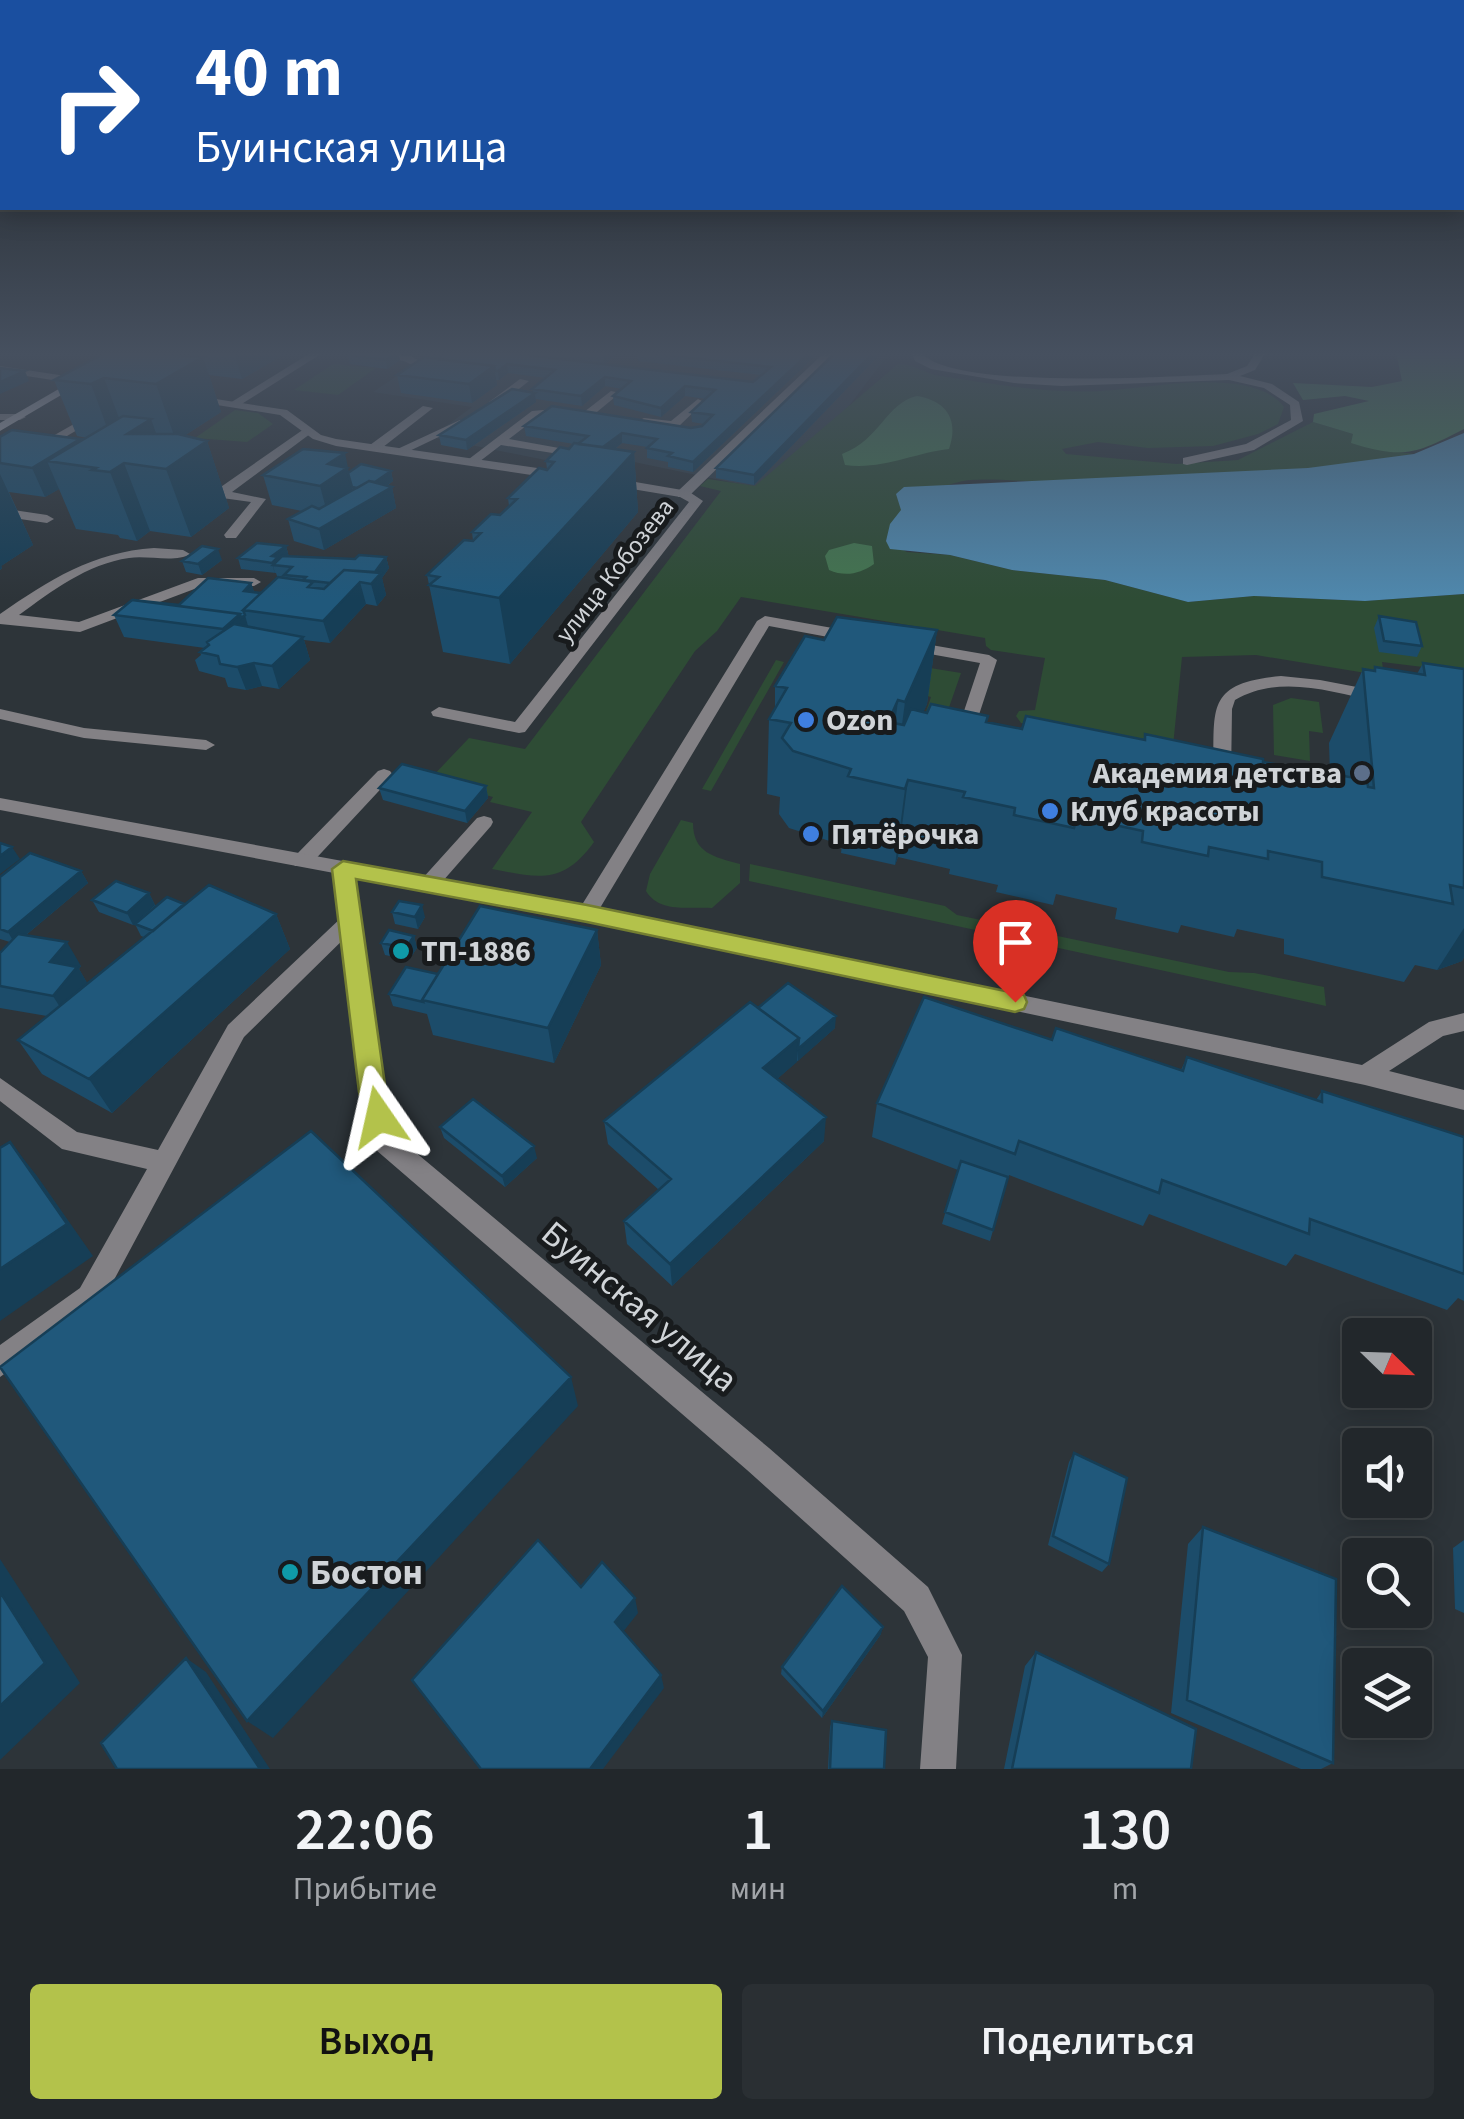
<!DOCTYPE html>
<html lang="ru">
<meta charset="utf-8">
<style>
:root{--surface:#22272b;--page:#2a2f33;--text:#f1f3f6;--muted:#a2a5a9;--line:#3f4447;--accent:#b3c24b}
body{margin:0;font-family:"Source Sans 3",sans-serif;background:var(--page);color:var(--text);height:100vh;display:flex;flex-direction:column;font-size:38px;white-space:nowrap}
*{box-sizing:border-box;margin:0}
p{font-size:32px;color:var(--muted)}
.icon{flex:none;width:55px;height:55px;fill:none;stroke:currentColor;stroke-width:2;stroke-linecap:round;stroke-linejoin:round}
.map{position:relative;height:1769px;overflow:hidden}
.details{display:flex;flex-direction:column;background:var(--surface);flex:1}
.details>*{flex:none}
.guide{position:absolute;left:0px;top:0px;width:1465px;height:210px;box-shadow:0 5px 25px #0003,0 0 0 2px var(--line);background:#1a4fa0;color:#fff;overflow:hidden}
.needle{width:65px;rotate:113deg}
.buttons{position:absolute;left:1342px;top:1318px;display:grid;gap:20px}
.buttons a{display:grid;place-items:center;width:90px;height:90px;border-radius:10px;background:var(--surface);box-shadow:0 5px 25px #0003,0 0 0 2px var(--line);font-size:50px}
.pin{position:absolute;display:grid;place-items:center;width:85px;height:85px;color:#fff;margin:-102px -42px;border-radius:50% 50% 50% 0;rotate:-45deg;box-shadow:0 0 10px #0007}
.pin .icon{rotate:45deg}
.me{position:absolute;width:110px;margin:-55px;rotate:349deg;stroke-linejoin:round;filter:drop-shadow(0 0 8px #0008)}
.turn{display:flex;align-items:center;gap:35px;height:210px;padding:0 30px;font-size:45px}
.turn .icon{width:130px;height:130px;stroke-width:2.5}
.turn b{display:block;font-size:70px;line-height:85px}
.eta{display:flex;justify-content:space-evenly;align-items:center;height:170px;text-align:center}
.eta b{font-size:60px;font-weight:600;line-height:70px}
.cta{display:flex;gap:20px;margin-top:auto;padding:20px 30px}
.cta a{flex:1;height:115px;border-radius:10px;background:var(--accent);color:#111;font-size:40px;font-weight:600;line-height:115px;text-align:center}
.cta a+a{background:var(--page);color:var(--text)}
.map>svg:first-child{display:block}
</style>
<div class="map">
<svg width="1464" height="1769" viewBox="0 0 1464 1769">
<rect width="100%" height="100%" fill="#2d3439"/>
<path fill="#323f48" d="M400 352H890L836 423 764 489 634 462 620 475 431 437 472 407 373 392 419 361 394 356Z"/>
<path fill="#2e4c35" d="M333 364 376 368 338 395 294 390Z
M898 364C916 364 924 374 941 376 994 384 1046 394 1101 391 1148 389 1252 365 1284 407L1278 424 1258 434 1213 446 1148 448 1098 442 1062 449 1066 454 1176 464 1238 460 1313 422 1353 434 1369 448 1414 454C1298 478 1175 475 1057 482 1031 483 981 476 959 482 929 489 893 512 886 541L907 552 950 555 1012 570 1105 580 1188 602 1254 596 1365 601 1464 594V687L1423 667 1382 662 1384 676 1256 655 1182 657 1173 746 1021 723 1016 716 1019 711 1035 710 1045 658 991 650 986 646 985 638 741 597 717 631 695 651 581 822 594 842C563 885 539 878 492 869L532 812 490 802 493 797 429 780 469 738 525 749 721 491 700 486 708 479 755 486Z
M235 410 258 413 273 424 247 442 195 438Z
M776 660 784 662 711 791 702 789Z
M924 667 961 673 938 739 918 735 931 697 898 690Z
M1291 698 1319 702 1323 733 1309 731 1310 761 1274 755 1273 705Z
M681 820 693 823C693 853 714 857 740 864V883L712 908C690 906 660 914 646 891L650 874Z
M750 864 945 906 957 915 1229 972 1254 973 1324 987 1326 1006 749 881Z"/>
<path fill="#43754f" d="M1396 352H1464V429C1417 453 1405 460 1351 443L1353 434 1313 422 1314 414 1369 401 1345 396 1303 400 1293 383 1372 387 1402 381Z
M917 396C947 401 959 420 949 449 914 453 882 470 845 465L842 454C880 440 887 402 917 396Z
M854 543 872 546 874 564C860 574 845 577 829 570L825 556 829 550Z"/>
<path fill="#4f88ad" d="M1464 433V594L1365 601 1254 596 1188 602 1105 580 1012 570 950 555 890 549 886 541 890 524 901 510 896 494 904 487 1308 468 1414 454Z"/>
<g fill="none" stroke-linecap="round" stroke-linejoin="round">
<path fill="#838185" fill-rule="evenodd" d="M312 352H324L240 405 230 403Z
M371 352 411 356 429 367 420 369 404 361 371 356Z
M825 352H836L688 497H678V491Z
M911 352H921C948 391 1176 376 1227 374L1247 366 1256 352H1266L1255 370 1240 376 1272 384 1299 402 1303 421 1254 450 1187 465 1183 464V458L1246 444 1291 420 1290 405 1264 388 1229 380 1062 386 1014 383 931 369 915 361Z
M0 366 79 378 84 381 79 384 0 372Z
M520 379 529 381 497 406H489V402Z
M611 391 620 393 592 416H584V412Z
M698 399 704 402 678 427 638 421 644 418 671 421Z
M423 406 433 408 378 451H370V445Z
M566 408 572 411 570 413 539 416 509 439 559 448V454L501 445 475 465 465 462 532 411Z
M95 412 101 415 99 417 40 452 30 449Z
M0 414H20L26 417 20 420H0Z
M460 420 470 422 401 455 391 452Z
M304 429 314 431 232 492 266 499 236 538H226L224 535 251 502 215 497V491Z
M0 508 47 515 54 519 47 523 0 516Z
M154 548 183 550 190 554C176 563 147 555 129 558 87 564 52 591 19 615L79 622 198 578H254L261 582 254 586 205 585 80 632 0 624V614C49 580 93 552 154 548Z
M765 616 855 632 863 637 855 642 769 626 594 918H580L577 913 580 908 757 621Z
M908 641 989 655 997 660 971 739H959L956 735 980 663 902 649 900 646Z
M1281 676 1320 680 1383 692 1385 696 1377 701C1330 692 1280 674 1235 700L1232 709 1231 778 1228 782H1216L1213 778C1216 712 1201 683 1281 676Z
M0 709 84 728 206 740 215 745 206 750 84 738 0 719Z
M384 769 390 771 393 775 390 779 309 866H295L292 861 295 856 378 771Z
M484 816 491 818 493 822 491 826 435 890H421L418 885 421 880 477 818Z
M350 914 360 921 357 926 244 1037 100 1306 0 1377V1345L80 1288 147 1169 62 1149 0 1101V1078L77 1132 158 1150 228 1025 343 916Z"/>
<path fill="#838185" fill-rule="evenodd" d="M190 395 287 410 321 435 336 439 558 471 564 475 558 479 336 446 313 439 280 415 186 400 184 398Z
M612 478 688 491 703 501 525 732 519 733 433 716 431 712 439 707 515 722 689 502 680 497 608 485 606 482Z
M0 798 587 906 1362 1065 1429 1022 1464 1013V1031L1443 1036 1389 1071 1464 1090V1110L1365 1085 587 920 354 876 384 1092 396 1136 769 1448 928 1587 962 1655 956 1769H920L928 1657 904 1611 747 1470 376 1150 360 1092 334 873 0 810Z"/>
<path fill="#b1aeb4" fill-rule="evenodd" d="M76 379 85 381 0 431V423Z"/>
</g>
<path fill="#1c4c6a" d="M190 352H288L242 379 209 375 221 412 184 436 207 441 229 508 191 537 150 531 137 541 120 538 118 535 76 529 59 489 45 497 9 492 33 545 1 566 2 568 0 570V437L81 441 87 438 77 436 54 380 191 356Z
M353 352H398L400 360 387 369 350 364 348 355Z
M504 352H614V356L604 364 753 382 761 375 638 361V352H819L693 472 668 467V462L647 458V447L622 443 615 449 634 452 638 512 510 664 443 652 427 575 473 541 472 532 500 515 509 506 508 498 547 469 546 461 569 449 574 444 526 436 524 426 691 428 702 426 704 424 692 422 691 412 706 399 685 396 661 417 614 405 613 396 622 389 605 386 582 406 536 399V402L467 450 441 445 439 435 533 392 532 389 546 378 508 373 499 380H496L497 385 472 403 401 393 397 375 429 358 428 354Z
M836 352H882L754 485 716 478V468Z
M391 471 393 481 387 486 392 487 396 508 324 550 294 541 288 519 302 511 272 505 263 475Z
M286 546 289 557 355 559 386 557 389 568 382 578 386 595 377 606 366 604 330 643 304 640 310 660 279 689 262 686 246 690 228 687 225 678 199 671 195 660 201 655 200 652 205 648 124 637 114 615 179 605 251 583 254 592 261 593 285 577 277 576 276 573 241 569 238 558Z
M222 560 202 575 186 572 182 561Z
M1379 616 1422 646 1417 657 1379 652 1374 628Z
M937 630 927 704 923 712 987 722 1022 729 1143 740 1145 734 1263 762 1330 774 1329 743 1363 669 1374 671 1375 667 1417 674 1423 663 1464 669V957L1462 961 1437 970 1415 965 1404 982 1284 954V939L1237 929 1234 937 1181 925 1178 933 1115 919 1117 908 1056 894 1053 905 996 892 998 885 949 874 950 869 898 857 895 865 841 853 842 845 789 828 779 814 780 797 767 794 769 719 775 710V686L824 640Z
M486 786 488 798 467 823 383 800 379 788Z
M81 871 88 883 26 935 81 966 79 969 87 983 144 937 141 936 135 924 133 925 99 912 92 900 149 893 155 905H184L276 914 290 949 112 1113 42 1074 18 1040 47 1016 0 1008V953L10 942 0 939V877Z
M392 912 425 917 418 929 395 924Z
M597 930 601 965 554 1063 433 1035 427 1014 393 1006 389 994 438 974Z
M414 936 417 948 409 960 385 955 381 943Z
M758 1008 835 1028 777 1079 824 1141 672 1286 627 1244 624 1221 659 1190 608 1144 604 1121Z
M1187 1057 1316 1100 1322 1091 1464 1137V1301L1458 1298 1447 1310 1295 1254 1286 1266 1149 1214 1143 1226 1009 1175 990 1241 942 1224 958 1170 872 1137 877 1103 1181 1070Z
M440 1127 537 1158 505 1187 444 1138Z
M1074 1453 1109 1564 1102 1572 1048 1545 1069 1462Z
M1203 1527 1333 1763 1321 1769H1301L1171 1713 1188 1544Z
M1464 1540V1613L1455 1609 1453 1548Z
M881 1634 822 1718 781 1674 782 1667Z
M1036 1652 1191 1769H1004L1025 1666Z
M832 1721 884 1769H828L830 1727Z"/>
<path fill="#163e56" d="M234 352H288L242 379Z
M397 352H398L400 360 387 369 386 360Z
M603 352H614V356L604 365Z
M810 352H819L693 472V462Z
M874 352H882L754 485V475Z
M203 357 221 412 176 441 156 384Z
M507 364 508 373 499 380 498 371Z
M494 366 497 385 472 403 469 384Z
M25 371 29 381 0 394V382Z
M605 377V386L582 406 581 396Z
M104 378 125 434 112 441 91 384Z
M685 386V396L661 417V408Z
M535 393 536 402 467 450 466 440Z
M151 419 168 467 207 441 229 508 191 537 166 469 127 434Z
M622 433V443L593 466 592 456Z
M80 439 91 467 47 461 59 489 45 497 32 468Z
M634 452 638 512 510 664 499 598Z
M345 453 354 497 328 516 320 486 328 464Z
M124 463 150 531 137 541 110 472Z
M391 471 393 481 367 500 365 490Z
M0 474 33 545 1 566 2 568 0 570Z
M392 487 396 508 324 550 319 529Z
M286 546 289 557 273 565 275 574 272 563V556Z
M218 549 222 560 202 575 198 564Z
M386 557 389 568 382 578 386 595 377 606 371 584 368 582Z
M360 582 366 604 330 643 323 621Z
M251 583 255 594 244 591Z
M240 614 245 615 248 626 227 640 223 629Z
M937 630 927 704 895 777 905 702Z
M303 637 310 660 279 689 272 666Z
M254 663 262 686 246 690 237 667Z
M898 700 889 775 888 722Z
M908 780 898 857 895 865 905 789Z
M486 786 488 798 467 823 465 811Z
M12 847 20 859 0 874V856Z
M81 871 88 883 15 944 8 932Z
M149 893 155 905 133 925 127 913Z
M422 905 425 917 418 929 415 917Z
M276 914 290 949 112 1113 89 1079Z
M1464 928V957L1462 961 1437 970Z
M597 930 601 965 554 1063 548 1028Z
M414 936 417 948 409 960 406 948Z
M67 942 81 966 79 969 92 991 68 1020 53 996 50 962Z
M836 1016 835 1028 798 1061V1049Z
M799 1038 797 1062 762 1092 763 1068Z
M826 1117 824 1141 672 1286 670 1264Z
M10 1142 37 1176 93 1256 0 1321V1269Z
M534 1146 537 1158 505 1187 502 1176Z
M571 1377 578 1406 273 1738 247 1721Z
M0 1559 80 1683 0 1760Z
M635 1598 638 1613 619 1637 615 1622Z
M883 1627 881 1634 822 1718 823 1711Z
M186 1658 206 1672 270 1769H260Z
M661 1675 664 1688 603 1769H590Z"/>
<path fill="#20587b" stroke="#163e56" stroke-width="2.5" d="M107 352H130L203 357 156 384 104 378 91 384 54 380Z
M353 352H397L386 360 348 355Z
M431 352H501L753 382 771 367 639 352H810L693 462 668 456 672 453 647 448 657 439 622 433 603 447 578 444 588 436 524 426 552 406 691 428 702 426 713 415 691 412 715 390 685 386 661 408 613 396 631 381 605 377 581 396 532 389 555 370 507 364 498 371H495L494 366 437 359 442 355 428 354Z
M836 352H874L754 475 716 468Z
M424 357 494 366 469 384 397 375Z
M0 368 25 371 0 382Z
M512 389 535 393 466 440 439 435Z
M123 416 151 419 127 434H178L207 441 166 469 124 463 110 472 92 470 96 468 47 461Z
M12 430 80 439 32 468 0 463V437Z
M574 443 634 452 499 598 429 585 439 577 427 575 464 540 473 541 481 533 472 532 491 514 500 515 517 499 508 498 539 468 547 470 554 462 546 461 560 447 569 449Z
M303 449 345 453 328 464 347 468 320 486 263 475Z
M361 464 391 471 375 482 369 481 357 488 352 487 348 473Z
M369 481 392 487 319 529 288 519 312 506 319 509Z
M257 543 286 546 272 556 278 557 272 563 238 558Z
M202 546 218 549 198 564 182 561Z
M359 555 386 557 375 572 344 570 330 583 303 580 306 577 284 575 292 567 273 565 282 556 355 559Z
M344 570 381 573 371 584 360 582 323 621 243 610 278 577 313 582 308 587 324 589Z
M208 578 251 583 244 591 261 593 243 610 245 615 241 618 240 614 133 600 179 605Z
M132 600 240 614 223 629 114 615Z
M1379 616 1416 622 1422 646 1384 641Z
M837 617 937 630 905 702 898 700 888 722 904 725 911 709 927 713 931 704 988 716 986 722 1022 729 1026 716 1145 740V734L1263 759V762L1367 780 1368 787 1374 788 1363 669 1375 671V667L1425 675 1423 663 1464 669V888L1450 885 1453 904 1322 877V862L1268 851V859L1209 847 1208 856 1142 842 1143 831 1077 817 1074 828 1014 815 1015 808 963 797 965 792 908 780 905 789 848 776 851 769 793 751 782 738 791 723 769 719 787 688 775 686 805 636 824 640Z
M234 624 303 637 272 666 254 663 237 667 220 664 218 656 200 652 209 645 207 642Z
M402 764 486 786 465 811 379 788Z
M0 843 12 847 0 856Z
M30 853 81 871 8 932 0 929V877Z
M116 881 149 893 127 913 92 900Z
M209 885 276 914 89 1079 18 1040Z
M167 897 184 904 153 931 135 924Z
M399 901 422 905 415 917 392 912Z
M480 906 597 930 548 1028 422 1000Z
M389 930 414 936 406 948 381 943Z
M18 934 67 942 50 962 77 967 53 996 0 986V953Z
M406 967 438 974 422 1000 423 1002 389 994Z
M788 983 836 1016 798 1049 799 1038 758 1008Z
M924 997 1052 1040 1056 1028 1183 1071 1187 1057 1322 1102V1091L1464 1137V1274L1310 1219 1309 1234 1162 1180 1159 1193 1019 1141 1015 1154 877 1103Z
M750 1002 799 1038 763 1068 826 1117 670 1264 624 1221 671 1179 604 1121Z
M473 1099 534 1146 502 1176 440 1127Z
M311 1131 571 1377 247 1721 0 1367Z
M10 1142 67 1224 0 1269V1148Z
M961 1161 1008 1177 993 1230 945 1212Z
M1074 1453 1127 1478 1109 1564 1053 1536Z
M1203 1527 1336 1579 1333 1763 1187 1700Z
M538 1540 581 1587 602 1562 635 1598 615 1622 661 1675 590 1769H481L412 1680Z
M842 1586 883 1627 823 1711 782 1667Z
M0 1592 45 1663 0 1706Z
M1036 1652 1196 1729 1191 1769H1012Z
M186 1658 260 1769H117L101 1743Z
M832 1721 886 1730 884 1769H830Z"/>
<linearGradient id="sky" x2="0" y2="1"><stop stop-color="#191d1f"/><stop offset="0.59" stop-color="#46505f"/><stop offset="1" stop-color="#46505f" stop-opacity="0"/></linearGradient>
<rect width="1464" height="600" fill="url(#sky)"/>
<path fill="#b3c24b" stroke="#747e31" stroke-width="2.5" d="M343 861 587 905 1015 993 1024 995 1027 1002 1024 1009 1015 1012 587 922 356 879 386 1092 393 1117 389 1125 379 1129 369 1125 359 1092 332 869Z"/>
<g fill="#3f7fe0" stroke="#181b1d" stroke-width="4">
<circle cx="806" cy="720" r="10"/>
<circle cx="1050" cy="811" r="10"/>
<circle cx="811" cy="834" r="10"/>
</g>
<circle fill="#5c6f8a" stroke="#181b1d" stroke-width="4" cx="1362" cy="773" r="10"/>
<g fill="#0f9aa8" stroke="#181b1d" stroke-width="4">
<circle cx="401" cy="951" r="10"/>
<circle cx="290" cy="1572" r="10"/>
</g>
<g text-anchor="middle" stroke-width="10" stroke-linejoin="round" paint-order="stroke">
<g font-size="25" fill="#d0d4d8" stroke="#181b1d">
<text transform="translate(614 570) rotate(-52)" y="9">улица Кобозева</text>
</g>
<g font-size="30" font-weight="bold" fill="#d0d4d8" stroke="#181b1d" text-anchor="start">
<text x="826" y="730">Ozon</text>
<text x="1342" y="783" text-anchor="end">Академия детства</text>
<text x="1070" y="821">Клуб красоты</text>
<text x="831" y="844">Пятёрочка</text>
<text x="421" y="961">ТП-1886</text>
</g>
<g font-size="35" fill="#d0d4d8" stroke="#181b1d">
<text transform="translate(640 1306) rotate(40)" y="12">Буинская улица</text>
</g>
<g font-size="35" font-weight="bold" fill="#d0d4d8" stroke="#181b1d" text-anchor="start">
<text x="310" y="1584">Бостон</text>
</g>
</g>
</svg>
<div class="buttons">
<a><svg class="needle" viewBox="-14 -14 28 28"><path d="M0-13l5 13h-10z" fill="#e53935"/><path d="M0 13l5-13h-10z" fill="#a2a5a9"/></svg></a>
<a><svg class="icon" aria-label="sound" viewBox="0 0 24 24"><path d="M4 9h4l5-4v14l-5-4H4zM17 9q2 3 0 6"/></svg></a>
<a><svg class="icon" aria-label="search" viewBox="0 0 24 24"><circle cx="10" cy="10" r="6"/><path d="M15 15l6 6"/></svg></a>
<a><svg class="icon" aria-label="layers" viewBox="0 0 24 24"><path d="M12 4l9 5-9 5-9-5zM3 14l9 5 9-5"/></svg></a>
</div>
<div class="pin" style="left:1015px;top:1002px;background:#d93025"><svg class="icon" aria-label="arrive" viewBox="0 0 24 24"><path d="M6 21V4h12l-3 4 3 4H6"/></svg></div>
<svg class="me" style="left:379px;top:1117px" viewBox="-20 -20 40 40"><path d="M0-17L14 15 0 8-14 15z" fill="#b3c24b" stroke="#fff" stroke-width="4"/></svg>
<div class="guide">
<div class="turn"><svg class="icon" aria-label="right" viewBox="0 0 24 24"><path d="M7 20v-9h11M14 6l5 5-5 5"/></svg><div><b>40 m</b>Буинская улица</div></div>
</div>
</div>
<section class="details">
<div class="eta">
<div><b>22:06</b><p>Прибытие</p></div>
<div><b>1</b><p>мин</p></div>
<div><b>130</b><p>m</p></div>
</div>
<div class="cta"><a>Выход</a><a>Поделиться</a></div>
</section>
